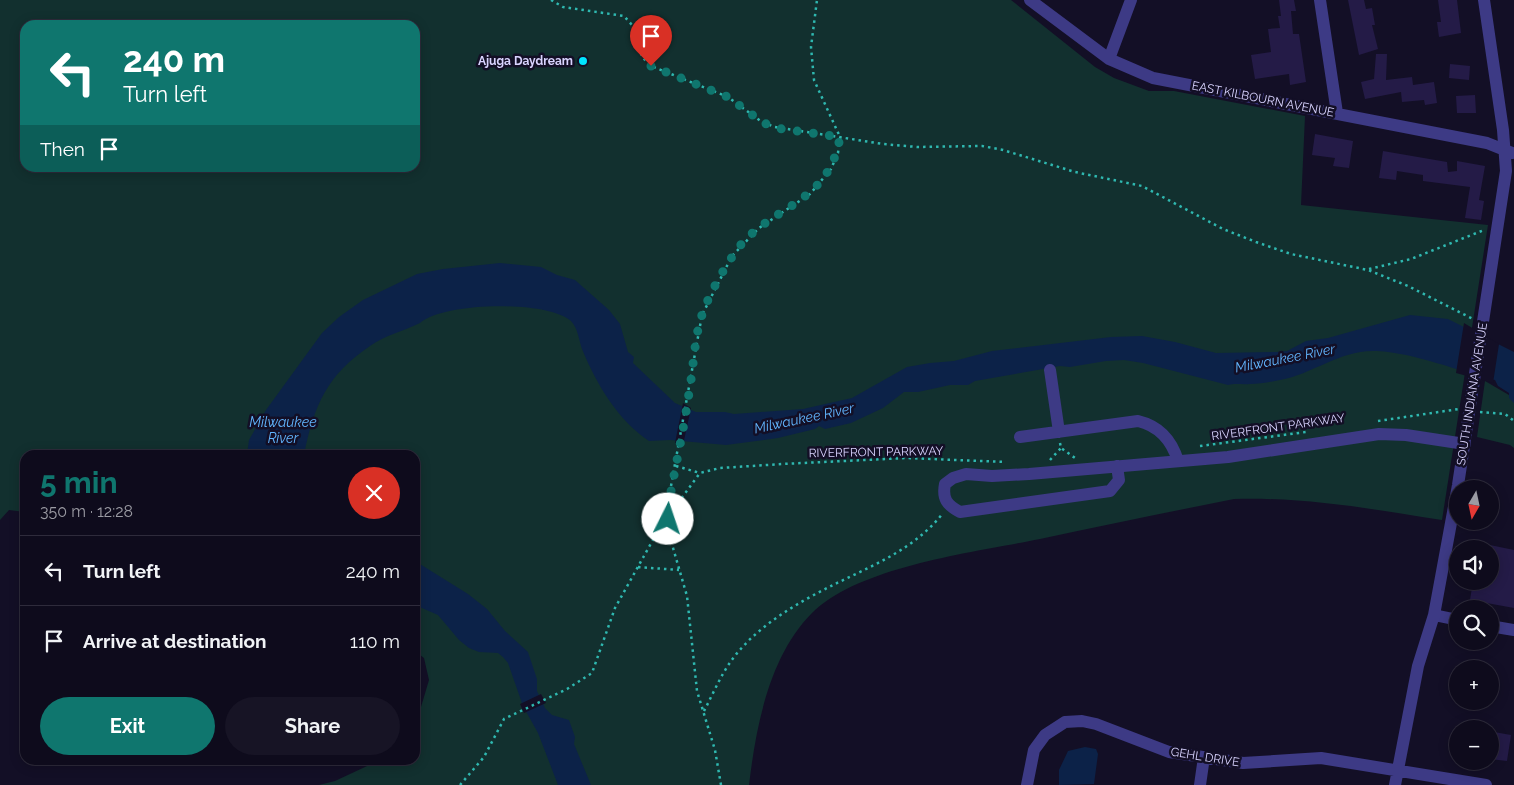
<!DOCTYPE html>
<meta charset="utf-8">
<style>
:root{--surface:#0e0b1c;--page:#171425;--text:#f1f3f6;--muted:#9b9ba3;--line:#2e2b3b;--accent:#0f766e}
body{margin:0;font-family:Raleway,sans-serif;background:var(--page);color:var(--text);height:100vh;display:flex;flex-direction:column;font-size:19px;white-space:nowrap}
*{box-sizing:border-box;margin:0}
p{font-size:16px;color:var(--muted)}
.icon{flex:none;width:28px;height:28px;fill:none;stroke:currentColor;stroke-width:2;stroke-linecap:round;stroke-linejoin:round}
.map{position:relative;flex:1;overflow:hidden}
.drawer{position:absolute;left:20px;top:450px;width:400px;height:315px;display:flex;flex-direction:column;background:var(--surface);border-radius:15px;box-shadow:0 2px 12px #0003,0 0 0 1px var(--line)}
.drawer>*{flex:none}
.top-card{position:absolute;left:20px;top:20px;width:400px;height:152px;border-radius:15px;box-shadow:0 2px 12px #0003,0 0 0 1px var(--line);background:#0f766e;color:#fff;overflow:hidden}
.needle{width:32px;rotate:189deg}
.tools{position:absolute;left:1449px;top:480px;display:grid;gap:10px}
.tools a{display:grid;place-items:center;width:50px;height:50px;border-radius:50%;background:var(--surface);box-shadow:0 2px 12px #0003,0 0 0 1px var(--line);font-size:25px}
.pin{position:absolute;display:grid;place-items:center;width:42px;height:42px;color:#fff;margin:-51px -21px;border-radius:50% 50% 50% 0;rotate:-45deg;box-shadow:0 0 5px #0007}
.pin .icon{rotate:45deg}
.me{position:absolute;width:55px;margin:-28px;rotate:4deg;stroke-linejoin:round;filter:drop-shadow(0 0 4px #0008)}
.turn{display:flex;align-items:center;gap:18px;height:105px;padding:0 20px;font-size:22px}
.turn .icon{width:65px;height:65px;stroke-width:2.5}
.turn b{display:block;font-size:35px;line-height:42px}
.then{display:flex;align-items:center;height:48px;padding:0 20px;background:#0003;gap:10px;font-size:19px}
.round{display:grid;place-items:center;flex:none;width:52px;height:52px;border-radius:26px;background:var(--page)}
.head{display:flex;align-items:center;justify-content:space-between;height:85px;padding:0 20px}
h1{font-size:30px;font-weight:700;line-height:38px;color:var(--accent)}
.button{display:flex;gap:10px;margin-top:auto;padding:10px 20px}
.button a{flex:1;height:58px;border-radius:30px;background:var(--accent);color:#fff;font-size:20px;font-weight:700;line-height:58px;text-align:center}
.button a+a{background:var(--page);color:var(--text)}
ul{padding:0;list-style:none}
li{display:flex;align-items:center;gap:15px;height:70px;padding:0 20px;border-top:1px solid var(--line)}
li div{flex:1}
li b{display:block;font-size:19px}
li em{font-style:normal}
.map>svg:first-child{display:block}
</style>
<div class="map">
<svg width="1514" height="785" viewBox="0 0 1514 785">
<rect width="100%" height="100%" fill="#130f26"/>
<path fill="#12302f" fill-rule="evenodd" d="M0 0H1011L1095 67 1114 78 1149 91H1174L1305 116 1301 205 1488 225 1442 520C1371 509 1306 497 1234 499 1169 512 1105 525 1040 539 976 552 859 566 812 613 769 656 756 727 749 785H319L335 781 380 760H415V716L421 707 429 680 424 658 415 651V455H25V512L9 510 0 520ZM25 25H415V168H25Z
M1485 381 1514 398V448L1510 445 1477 437Z"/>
<path fill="#0c2248" d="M500 263 541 267 557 275 575 280 609 310 620 324 628 352 634 357 633 363 675 403 696 412H725L734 414 803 409 852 398 907 367 930 363 954 361 992 351 1111 337 1142 336 1175 342 1216 353 1277 352 1287 351 1306 341 1328 338 1410 315 1448 319 1514 352V403L1509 398V393L1498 386 1495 380C1458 371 1415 353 1377 351 1341 349 1313 374 1280 380 1270 382 1260 384 1250 384 1242 385 1236 383 1228 385L1143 363 1124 360 1106 361 1070 367 1060 366 975 381 968 385H950L918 392H904L883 408 851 423 825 429 819 426 815 429 778 438 726 445 670 440 649 441C617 419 597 385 582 349 579 341 578 328 571 321 547 300 443 302 420 323 404 331 385 335 370 346 327 375 314 405 304 455H247L249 440 266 410 322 333 339 317 363 300 417 274 443 269Z
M415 561 468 594 487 609 505 631 528 652 537 679V691L545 708 552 715 569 720 575 737 574 744 591 785H558L538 733 523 706 508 663 503 657 498 653 479 652 469 648 459 640 438 615 415 605Z
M1085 747 1096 749 1098 754 1094 784 1059 785V770L1068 751Z"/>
<path fill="#130f26" d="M1464 323 1499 344 1493 383 1456 373Z
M683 403 691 408 683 445 675 443Z
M541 694 546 703 524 713 520 704Z"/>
<path fill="#241b47" d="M1279 0H1294L1296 11H1291L1293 34H1299L1306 82 1290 85 1289 74 1255 79 1251 55 1271 52 1268 29 1280 28 1278 16H1281Z
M1348 0H1364L1366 9 1372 8 1375 25H1372L1378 49 1359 55Z
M1438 0H1457L1461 33 1439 37 1437 22H1441Z
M1376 54H1387L1386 80 1412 77 1413 85 1434 82 1437 103 1425 105 1424 100 1402 102 1401 92 1365 99 1361 82 1374 79Z
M1450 64 1470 66 1469 80 1449 78Z
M1475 95 1476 113H1457L1456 96Z
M1315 134 1353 141 1349 168 1333 166 1335 158 1312 155Z
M1383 151 1447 162 1448 172 1457 171V161L1485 166 1479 200 1484 201 1481 220 1465 218 1470 187 1423 181V175L1397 171 1396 180 1379 178Z
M1490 545 1514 550V608L1470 600 1473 581H1490Z
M1494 732 1511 735 1507 761 1490 759Z"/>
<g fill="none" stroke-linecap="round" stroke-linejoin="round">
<path stroke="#2fb8b0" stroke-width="2.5" stroke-dasharray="2.5 4" stroke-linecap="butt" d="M551 0 563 7 624 16 632 25 642 57 651 66 728 97 762 122 775 127 883 144 917 147 982 146 1003 150 1075 172 1142 186 1223 229 1256 242 1291 254 1368 270 1408 286 1473 319
M1369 269 1411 259 1484 230
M1480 412 1505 414 1514 421
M1378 421 1459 409
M1060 443 1061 448 1075 458
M1200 446 1306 432
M1050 460 1061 448
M676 466 700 473
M638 567 679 570
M704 711C712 696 719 679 729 664 753 628 797 603 835 584 874 565 916 548 943 513
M460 785 484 757 504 719 567 689 592 673 615 608 659 529 700 473 720 468 782 464 907 458 1006 462
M721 785 715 750 697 691 687 596 671 541 668 519 669 497 702 315 732 256 759 228 810 194 831 169 838 153 840 137 814 80 811 47 817 0"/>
<path stroke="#3d3a85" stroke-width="12" d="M1030 0 1109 59 1153 78 1487 143 1512 153
M1320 0 1337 113
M1109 59 1131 0
M1050 370 1059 432
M1020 437 1138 421C1159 426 1172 441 1178 461
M1117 466 1119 480 1110 491 960 512C947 505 942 499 945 484L953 478 966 474 992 476 1029 474 1228 457 1379 434 1406 435 1465 444
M1434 615 1458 620
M1490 626 1514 630
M1027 785 1034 750 1045 735 1065 722 1082 721 1096 724 1169 752 1243 763 1321 758 1486 785
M1200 785 1204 757
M1395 785 1418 666 1434 615 1458 485 1506 171 1503 130 1484 0"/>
</g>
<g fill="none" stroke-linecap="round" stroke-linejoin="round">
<path stroke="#0f766e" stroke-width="9" stroke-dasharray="0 16.2" d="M651 66 728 97 762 122 775 128 840 137C828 209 764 205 732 257 720 275 704 304 699 325 694 347 693 370 689 393 684 428 676 463 670 497L668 519"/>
</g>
<circle fill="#00e5ff" stroke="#130f26" stroke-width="2" cx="583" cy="61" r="5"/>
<g text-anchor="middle" stroke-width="5" stroke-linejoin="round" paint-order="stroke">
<g font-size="12" font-weight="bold" fill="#d9d4ff" stroke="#130f26" text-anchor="end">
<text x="573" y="65">Ajuga Daydream</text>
</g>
<g font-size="12" fill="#d9d4ff" stroke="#130f26">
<text transform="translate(1263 99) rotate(11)" y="4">EAST KILBOURN AVENUE</text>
<text transform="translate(1472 394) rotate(-81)" y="4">SOUTH INDIANA AVENUE</text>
<text transform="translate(1278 427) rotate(-8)" y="4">RIVERFRONT PARKWAY</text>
<text transform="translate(876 452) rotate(-1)" y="4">RIVERFRONT PARKWAY</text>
<text transform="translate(1205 757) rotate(9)" y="4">GEHL DRIVE</text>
</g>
<g font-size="14" font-style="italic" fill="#62b6ff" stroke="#130f26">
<text transform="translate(1285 358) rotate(-11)" y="5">Milwaukee River</text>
<text transform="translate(804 418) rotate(-12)" y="5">Milwaukee River</text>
<text x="283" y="427">Milwaukee<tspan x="283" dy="16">River</tspan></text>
</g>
</g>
</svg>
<div class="tools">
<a><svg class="needle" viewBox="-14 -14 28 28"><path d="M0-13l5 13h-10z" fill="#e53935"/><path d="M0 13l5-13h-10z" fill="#9b9ba3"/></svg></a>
<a><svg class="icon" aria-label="sound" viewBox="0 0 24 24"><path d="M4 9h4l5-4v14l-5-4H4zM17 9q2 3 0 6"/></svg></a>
<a><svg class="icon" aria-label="search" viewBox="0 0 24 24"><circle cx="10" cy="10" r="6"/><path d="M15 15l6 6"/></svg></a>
<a>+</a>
<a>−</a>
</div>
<div class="pin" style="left:651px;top:66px;background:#d93025"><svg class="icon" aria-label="arrive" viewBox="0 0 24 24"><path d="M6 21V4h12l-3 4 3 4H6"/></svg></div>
<svg class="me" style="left:668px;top:519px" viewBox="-20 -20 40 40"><circle r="19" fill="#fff"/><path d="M0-13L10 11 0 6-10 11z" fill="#0f766e"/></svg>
<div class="top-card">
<div class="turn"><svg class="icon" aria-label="left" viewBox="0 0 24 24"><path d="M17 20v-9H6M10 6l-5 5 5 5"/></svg><div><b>240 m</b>Turn left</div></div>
<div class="then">Then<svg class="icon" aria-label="arrive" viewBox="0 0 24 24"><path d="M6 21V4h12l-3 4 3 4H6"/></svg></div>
</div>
<section class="drawer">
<div class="head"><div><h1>5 min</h1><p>350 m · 12:28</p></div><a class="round" style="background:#d93025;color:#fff"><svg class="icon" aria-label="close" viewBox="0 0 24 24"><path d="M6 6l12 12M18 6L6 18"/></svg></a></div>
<ul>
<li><svg class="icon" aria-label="left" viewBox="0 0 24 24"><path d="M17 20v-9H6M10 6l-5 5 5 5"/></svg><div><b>Turn left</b></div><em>240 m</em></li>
<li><svg class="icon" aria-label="arrive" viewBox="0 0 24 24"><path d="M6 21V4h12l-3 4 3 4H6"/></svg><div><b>Arrive at destination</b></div><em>110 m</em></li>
</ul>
<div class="button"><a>Exit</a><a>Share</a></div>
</section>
</div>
